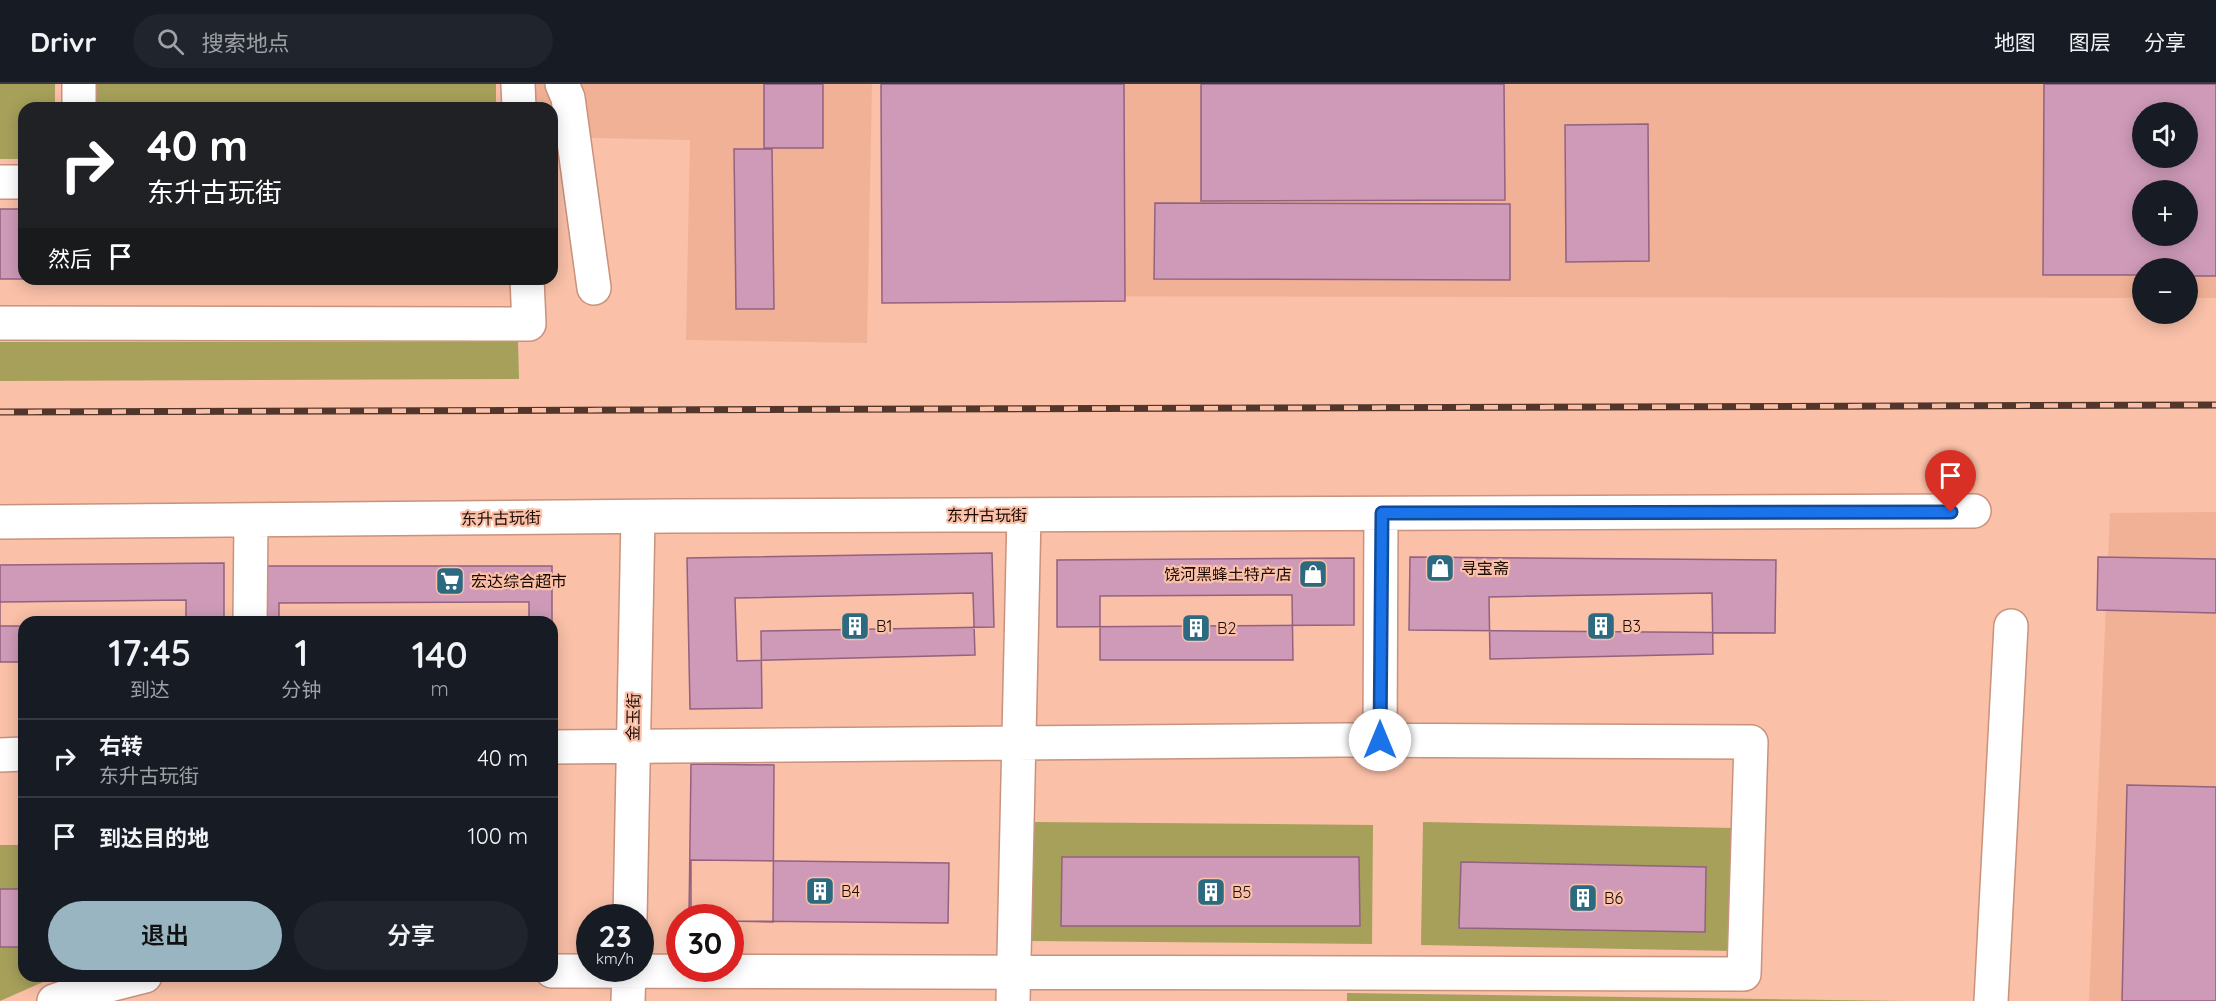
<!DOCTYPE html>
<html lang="zh">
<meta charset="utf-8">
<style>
:root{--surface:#171b24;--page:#20242c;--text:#f1f3f6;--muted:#9ea1a6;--line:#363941;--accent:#98b5c1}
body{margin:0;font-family:Quicksand,"Noto Sans SC",sans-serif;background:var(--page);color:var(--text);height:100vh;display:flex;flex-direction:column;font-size:22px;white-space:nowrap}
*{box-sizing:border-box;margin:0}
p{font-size:20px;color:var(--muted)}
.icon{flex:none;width:33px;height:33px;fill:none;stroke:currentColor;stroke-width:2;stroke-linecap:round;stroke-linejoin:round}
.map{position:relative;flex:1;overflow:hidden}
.details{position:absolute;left:18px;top:532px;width:540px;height:366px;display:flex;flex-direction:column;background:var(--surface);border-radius:18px;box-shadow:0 3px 15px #0003}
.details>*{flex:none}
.banner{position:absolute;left:18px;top:18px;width:540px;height:183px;border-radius:18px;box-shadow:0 3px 15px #0003;background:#202124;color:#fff;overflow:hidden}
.tools{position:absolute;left:2132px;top:18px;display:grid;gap:12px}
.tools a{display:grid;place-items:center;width:66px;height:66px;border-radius:50%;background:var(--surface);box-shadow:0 3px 15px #0003;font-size:30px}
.speed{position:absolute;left:576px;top:820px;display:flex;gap:12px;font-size:30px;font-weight:700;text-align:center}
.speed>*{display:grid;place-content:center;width:78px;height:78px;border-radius:50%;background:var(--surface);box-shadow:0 3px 15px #0003;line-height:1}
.speed small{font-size:15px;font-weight:400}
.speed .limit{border:9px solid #d22;background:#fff;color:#111}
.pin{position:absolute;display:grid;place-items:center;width:51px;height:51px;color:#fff;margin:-62px -26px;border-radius:50% 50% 50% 0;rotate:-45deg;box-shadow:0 0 6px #0007}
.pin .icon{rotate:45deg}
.me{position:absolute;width:66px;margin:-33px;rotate:0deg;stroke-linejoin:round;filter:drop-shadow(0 0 4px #0008)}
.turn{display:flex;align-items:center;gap:21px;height:126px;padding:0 30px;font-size:27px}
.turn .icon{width:78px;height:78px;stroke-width:2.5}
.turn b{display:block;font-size:42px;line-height:51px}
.then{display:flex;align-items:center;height:57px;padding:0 30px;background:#0003;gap:12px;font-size:22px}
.eta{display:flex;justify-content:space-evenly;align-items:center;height:102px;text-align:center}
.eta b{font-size:36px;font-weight:600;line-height:42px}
.primary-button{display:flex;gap:12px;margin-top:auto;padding:12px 30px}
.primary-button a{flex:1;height:69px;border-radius:36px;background:var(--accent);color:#111;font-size:24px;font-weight:600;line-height:69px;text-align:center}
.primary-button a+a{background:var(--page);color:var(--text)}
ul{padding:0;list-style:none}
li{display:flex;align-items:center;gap:18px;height:78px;padding:0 30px;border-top:2px solid var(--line)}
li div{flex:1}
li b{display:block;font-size:22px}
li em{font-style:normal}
header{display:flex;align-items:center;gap:36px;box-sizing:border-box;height:84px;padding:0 30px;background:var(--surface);border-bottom:2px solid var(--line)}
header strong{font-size:28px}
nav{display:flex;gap:33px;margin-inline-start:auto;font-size:21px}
.search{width:420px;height:54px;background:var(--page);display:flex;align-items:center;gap:15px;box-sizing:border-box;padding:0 21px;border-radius:33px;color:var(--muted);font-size:22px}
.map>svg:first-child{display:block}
</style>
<header>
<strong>Drivr</strong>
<div class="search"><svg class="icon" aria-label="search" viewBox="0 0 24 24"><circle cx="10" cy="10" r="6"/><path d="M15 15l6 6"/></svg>搜索地点</div>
<nav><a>地图</a><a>图层</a><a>分享</a></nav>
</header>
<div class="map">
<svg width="2216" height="917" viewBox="0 0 2216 917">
<rect width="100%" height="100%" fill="#fac0a8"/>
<path fill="#f1b196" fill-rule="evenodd" d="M509 0H872L867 259 686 256 690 56 552 53V24H508Z
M899 0H2216V214H2187V184H2142V214L898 212ZM2142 28H2187V74H2142ZM2142 106H2187V152H2142Z
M2216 428V917H2089L2110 429Z"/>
<path fill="#a6a05b" d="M0 0H55V24H24V75H0Z
M97 0H496V24H97Z
M0 258H518L519 295 0 297Z
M1033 738 1373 741 1372 860 1032 857Z
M1423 738 1735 744 1733 867 1421 861Z
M0 761H24V892L98 893 43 898 0 917Z
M1347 909 1904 917H1347Z"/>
<path fill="#ce9ab8" stroke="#92627f" stroke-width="1.5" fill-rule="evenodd" d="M764 0H823V64H764Z
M881 0H1124L1125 217 882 219Z
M1201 0H1504L1505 116 1201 117Z
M2044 0H2216V192H2187V184H2142V191H2043ZM2142 28H2187V74H2142ZM2142 106H2187V152H2142Z
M1648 40 1649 177 1566 178 1565 41Z
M734 65H772L774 225H736Z
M1155 119 1510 120V196L1154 195Z
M0 125H24V195H0Z
M992 469 994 543 761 547 762 624 690 625 687 474Z
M1410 473 1776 476 1775 549 1409 546Z
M2098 473 2216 475V529L2097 526Z
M1354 474V541L1057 543V476Z
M224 479V538H24V542H0V481Z
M264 482H552V627V538H264Z
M973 509 975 571 737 577 735 514Z
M1712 509 1713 570 1490 575 1489 513Z
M1292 511 1293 576H1100V512Z
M186 516V538H24V578H0V518Z
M529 518V538H279V519Z
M691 680 774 681 773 838 730 837V834H689Z
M552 687H556L555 835H552Z
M2127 701 2216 703V917H2122Z
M1062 773H1359L1360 842H1061Z
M691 776 949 779 948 839 730 837V834H691Z
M1461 778 1706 783 1705 848 1459 844Z
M21 780H24V838H21Z
M0 805H21L22 863H0Z"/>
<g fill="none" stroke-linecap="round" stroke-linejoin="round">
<g stroke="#c9927c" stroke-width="36">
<path id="minor" d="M79 0V24
M518 0 519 24
M562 0 568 14 594 204
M0 98H24
M0 239 529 240 527 195
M0 438 671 432 1974 427
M250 538 251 437
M1380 656 1381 430
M552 663 1344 656 1751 658 1744 890 552 887
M0 671 24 670
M630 834 638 433
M54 917 74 910 145 892
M628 917 629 885
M1013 917 1024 431
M1991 917 2011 542"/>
</g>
<use href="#minor" stroke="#fff" stroke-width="33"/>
<g stroke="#52362b" stroke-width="7">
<path id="rail" d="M0 328 2216 321"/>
</g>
<use href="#rail" stroke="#fac0a8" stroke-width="4.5" stroke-dasharray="14" stroke-linecap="butt"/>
</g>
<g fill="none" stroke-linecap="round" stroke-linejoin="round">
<g stroke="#114b97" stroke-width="15">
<path id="route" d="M1380 656 1382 429 1951 428"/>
</g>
<use href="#route" stroke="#1a73e8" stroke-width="10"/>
</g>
<defs>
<g id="shop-square" transform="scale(1.5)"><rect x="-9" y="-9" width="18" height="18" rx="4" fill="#2b6a80" stroke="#fac0a8"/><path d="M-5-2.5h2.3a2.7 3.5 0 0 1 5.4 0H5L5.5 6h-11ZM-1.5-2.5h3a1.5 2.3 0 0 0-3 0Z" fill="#fff"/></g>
<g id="supermarket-square" transform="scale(1.5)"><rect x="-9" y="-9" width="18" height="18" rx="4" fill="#2b6a80" stroke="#fac0a8"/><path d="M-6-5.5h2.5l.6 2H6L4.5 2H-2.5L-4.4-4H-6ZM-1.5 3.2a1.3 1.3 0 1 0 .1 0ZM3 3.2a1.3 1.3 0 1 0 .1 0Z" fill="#fff"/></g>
<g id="building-square" transform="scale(1.5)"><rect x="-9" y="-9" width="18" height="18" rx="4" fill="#2b6a80" stroke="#fac0a8"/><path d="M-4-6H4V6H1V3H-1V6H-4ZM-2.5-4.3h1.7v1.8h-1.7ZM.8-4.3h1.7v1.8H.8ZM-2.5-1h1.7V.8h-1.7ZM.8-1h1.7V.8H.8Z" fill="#fff"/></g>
</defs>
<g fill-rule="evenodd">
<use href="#shop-square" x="1440" y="484"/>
<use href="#shop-square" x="1313" y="490"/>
<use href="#supermarket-square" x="450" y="497"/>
<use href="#building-square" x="855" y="542"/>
<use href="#building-square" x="1601" y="542"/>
<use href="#building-square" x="1196" y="544"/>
<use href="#building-square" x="820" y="807"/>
<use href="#building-square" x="1211" y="808"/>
<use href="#building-square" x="1583" y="814"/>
</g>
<g text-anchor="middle" stroke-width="4.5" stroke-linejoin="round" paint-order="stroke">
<g font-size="16" fill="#1d0a03" stroke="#fac0a8">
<text x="987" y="437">东升古玩街</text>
<text transform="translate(501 434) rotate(-1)" y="6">东升古玩街</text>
<text transform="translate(633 633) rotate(-89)" y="6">金玉街</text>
</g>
<g font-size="16" fill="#1d0a03" stroke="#fac0a8" text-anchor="start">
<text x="1461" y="490">寻宝斋</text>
<text x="1292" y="496" text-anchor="end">饶河黑蜂土特产店</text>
<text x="471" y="503">宏达综合超市</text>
<text x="876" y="548">B1</text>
<text x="1622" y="548">B3</text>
<text x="1217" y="550">B2</text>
<text x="841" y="813">B4</text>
<text x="1232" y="814">B5</text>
<text x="1604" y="820">B6</text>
</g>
</g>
</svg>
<div class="tools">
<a><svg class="icon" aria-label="sound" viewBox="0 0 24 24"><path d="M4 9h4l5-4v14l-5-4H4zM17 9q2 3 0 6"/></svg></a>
<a>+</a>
<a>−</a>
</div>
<div class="speed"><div>23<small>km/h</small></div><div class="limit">30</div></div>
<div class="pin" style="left:1951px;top:428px;background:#d93025"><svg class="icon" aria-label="arrive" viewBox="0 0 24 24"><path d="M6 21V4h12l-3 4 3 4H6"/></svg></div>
<svg class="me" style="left:1380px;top:656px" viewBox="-20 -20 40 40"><circle r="19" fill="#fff"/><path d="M0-13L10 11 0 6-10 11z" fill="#1a73e8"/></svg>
<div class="banner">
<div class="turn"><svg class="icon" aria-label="right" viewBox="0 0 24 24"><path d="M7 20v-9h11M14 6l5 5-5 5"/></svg><div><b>40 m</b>东升古玩街</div></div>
<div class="then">然后<svg class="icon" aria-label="arrive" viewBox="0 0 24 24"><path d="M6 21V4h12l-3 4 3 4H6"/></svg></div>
</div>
<section class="details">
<div class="eta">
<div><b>17:45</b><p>到达</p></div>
<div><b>1</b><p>分钟</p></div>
<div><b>140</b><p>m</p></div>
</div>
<ul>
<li><svg class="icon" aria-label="right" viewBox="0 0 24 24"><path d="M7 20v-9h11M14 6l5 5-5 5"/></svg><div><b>右转</b><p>东升古玩街</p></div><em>40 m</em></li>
<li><svg class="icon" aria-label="arrive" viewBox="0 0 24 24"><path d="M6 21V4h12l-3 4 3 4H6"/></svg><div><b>到达目的地</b></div><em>100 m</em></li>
</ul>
<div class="primary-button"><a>退出</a><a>分享</a></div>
</section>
</div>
